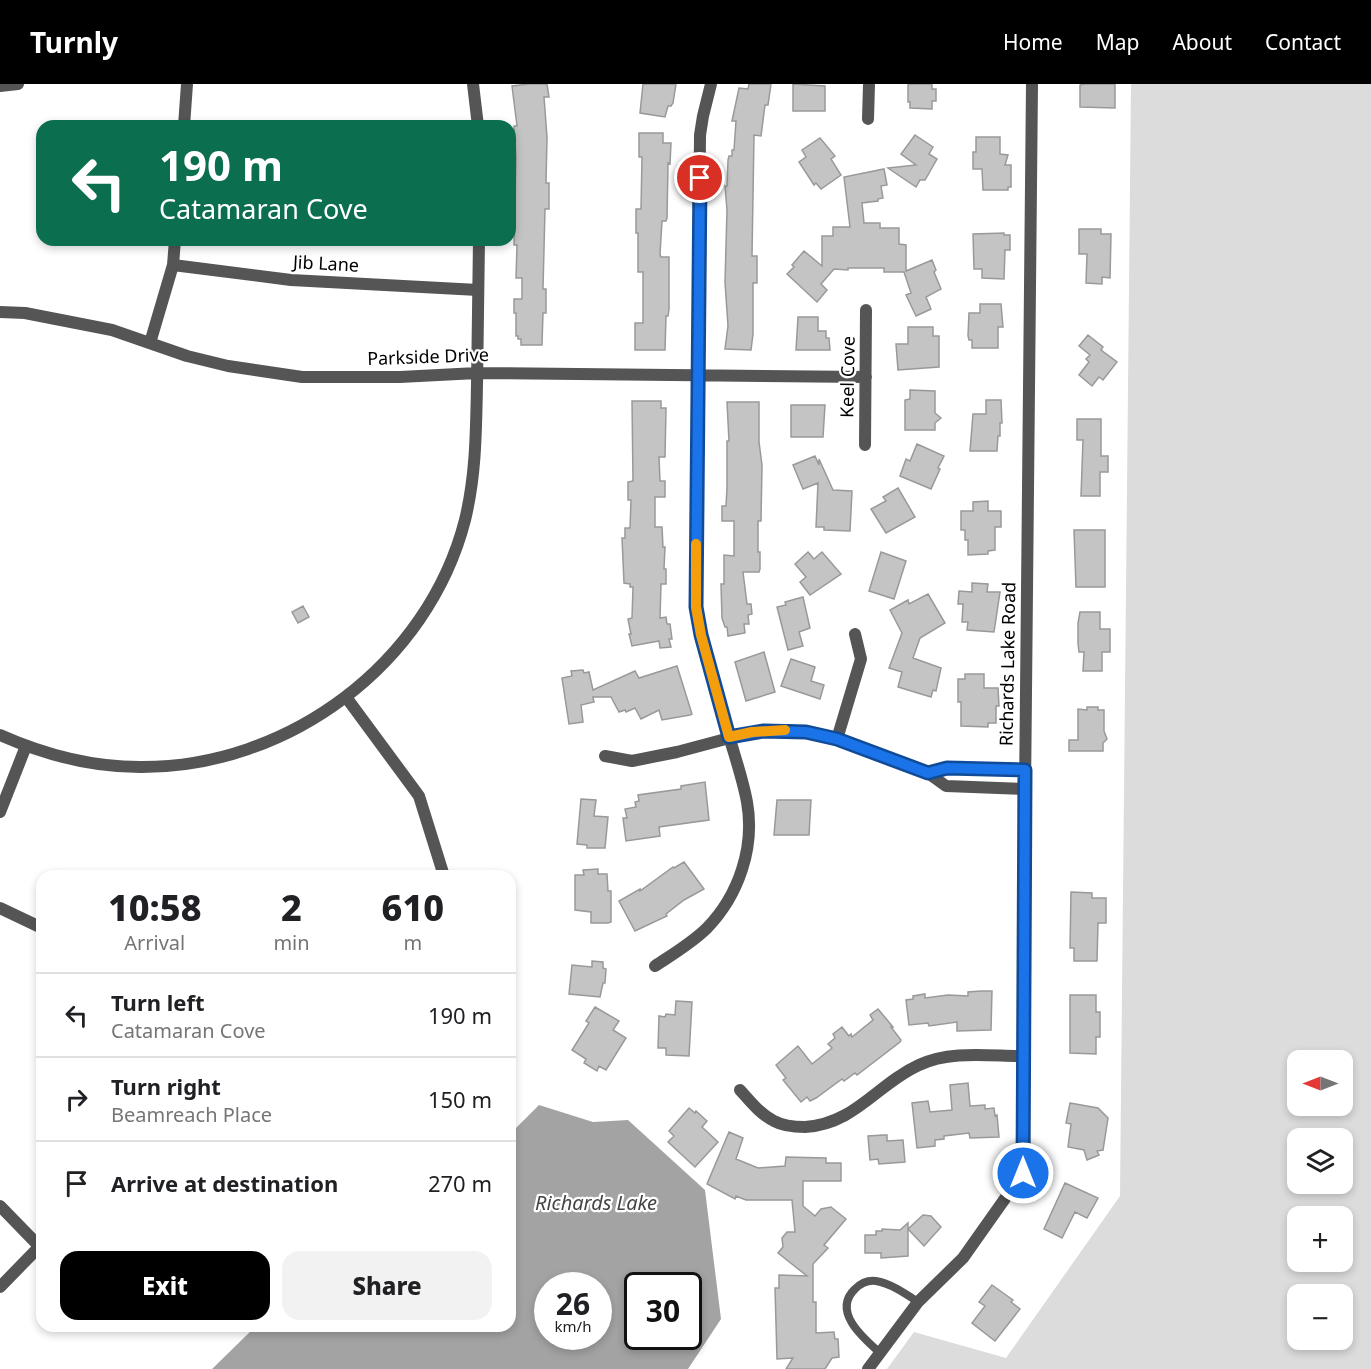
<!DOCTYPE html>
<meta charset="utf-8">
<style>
:root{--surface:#fff;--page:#f2f2f2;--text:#202124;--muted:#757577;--line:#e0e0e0;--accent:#000}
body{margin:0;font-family:"Noto Sans",sans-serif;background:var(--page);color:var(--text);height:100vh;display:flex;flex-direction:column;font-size:22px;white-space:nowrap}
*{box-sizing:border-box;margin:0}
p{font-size:20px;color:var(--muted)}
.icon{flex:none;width:33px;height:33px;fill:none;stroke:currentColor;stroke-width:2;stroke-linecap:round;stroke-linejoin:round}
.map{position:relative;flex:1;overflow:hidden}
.drawer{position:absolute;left:36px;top:786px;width:480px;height:462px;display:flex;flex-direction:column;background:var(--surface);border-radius:18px;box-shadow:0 3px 9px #0003}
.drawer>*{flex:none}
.hud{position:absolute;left:36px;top:36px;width:480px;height:126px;border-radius:18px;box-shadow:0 3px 9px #0003;background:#0b6e4f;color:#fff;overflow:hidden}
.needle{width:39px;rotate:270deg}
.controls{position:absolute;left:1287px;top:966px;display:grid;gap:12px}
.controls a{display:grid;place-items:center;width:66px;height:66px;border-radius:12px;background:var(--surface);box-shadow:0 3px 9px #0003;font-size:30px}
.speed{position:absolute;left:534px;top:1188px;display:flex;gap:12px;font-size:30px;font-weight:700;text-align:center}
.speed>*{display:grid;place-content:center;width:78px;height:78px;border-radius:50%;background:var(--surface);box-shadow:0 3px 9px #0003;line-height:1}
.speed small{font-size:15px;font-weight:400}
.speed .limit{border:3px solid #111;border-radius:9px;background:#fff;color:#111}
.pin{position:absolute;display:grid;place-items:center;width:51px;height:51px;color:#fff;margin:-26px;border:3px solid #fff;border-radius:50%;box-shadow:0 2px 6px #0007}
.me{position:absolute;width:66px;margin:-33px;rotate:0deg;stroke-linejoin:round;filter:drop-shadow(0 0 4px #0008)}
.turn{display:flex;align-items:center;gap:21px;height:126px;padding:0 24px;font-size:27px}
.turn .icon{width:78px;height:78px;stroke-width:2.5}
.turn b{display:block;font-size:42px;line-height:51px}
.eta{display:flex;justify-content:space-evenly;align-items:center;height:102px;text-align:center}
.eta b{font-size:36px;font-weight:800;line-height:42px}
.cta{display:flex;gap:12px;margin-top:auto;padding:12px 24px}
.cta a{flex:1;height:69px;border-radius:18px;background:var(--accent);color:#fff;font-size:24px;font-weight:800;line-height:69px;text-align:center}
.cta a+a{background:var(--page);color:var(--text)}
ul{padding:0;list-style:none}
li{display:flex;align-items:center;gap:18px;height:84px;padding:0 24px;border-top:2px solid var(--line)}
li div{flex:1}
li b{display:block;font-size:22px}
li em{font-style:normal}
header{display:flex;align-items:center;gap:36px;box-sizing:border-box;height:84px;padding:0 30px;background:var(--accent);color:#fff}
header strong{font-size:28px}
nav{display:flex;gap:33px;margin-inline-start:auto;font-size:21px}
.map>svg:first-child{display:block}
</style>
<header>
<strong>Turnly</strong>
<nav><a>Home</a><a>Map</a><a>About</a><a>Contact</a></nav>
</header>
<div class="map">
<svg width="1371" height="1285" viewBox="0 0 1371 1285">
<rect width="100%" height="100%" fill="#fff"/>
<path fill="#dcdcdc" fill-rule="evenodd" d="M1131 0H1371V1285H887L914 1248 1006 1274 1120 1112ZM1342 976V1022H1298V976ZM1298 1054H1342V1100H1298ZM1298 1132H1342V1178H1298ZM1342 1210V1256H1298V1210Z"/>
<path fill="#a3a3a3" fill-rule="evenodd" d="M539 1021 593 1038 628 1036 705 1106 721 1235 688 1285H212L256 1242H510V1050ZM548 1202H598V1252H548ZM638 1202H688V1252H638Z"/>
<path fill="#c4c4c4" stroke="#999" stroke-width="1.5" d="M529 0H547L549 13H544L547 53 546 99H549V125H545L543 205H546V229H543L542 261H521V255H518V252H516V229H514V215H522V194H516L517 161H514L516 74 514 42H517L512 2Z
M643 0H676L673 19 671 22H668L665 33 640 29Z
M749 0H771L768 21H765L761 52 754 51 752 172H757V199H753V250L751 266 725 265 728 242 725 198 727 126 725 102H727L728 76 729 72H732V66H734L736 37H732L739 4 748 5Z
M793 0 825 2V27H793Z
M908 0H932V5H936V17H932V25L910 24V18H908Z
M1085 0H1115V24L1080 23V1Z
M639 49H663V59H671L670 80 668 79 667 134 666 137H662L660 170 661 173H669V225L668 232H666L665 266H635V239H643V188H638V149H636V125H641L642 73H639Z
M915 51 933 63 929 70 937 75 925 96H920L916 103 888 84 916 81 901 70Z
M976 53H1000V70L1008 71 1005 81H1011V103H1008V106H983L982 85H973V68H976Z
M820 54 835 72 831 75 841 91 821 105 816 99 814 101 799 78 806 73 802 66Z
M884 85 887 101 881 102 883 114 878 115V117L862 119 864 139H880V144H899V160L906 161V187L932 176 936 186 934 188 941 205 926 213 931 225 916 232 906 211 911 209 904 188H884V184H848V186L834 185 821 200 827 206 817 218 787 190 794 183 792 181 804 167 822 182V152H833V143H850L844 93Z
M1079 145H1101V150H1111L1110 194 1102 193V200L1086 199 1087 170H1079Z
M1004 149V151H1010V166H1005L1004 195 982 194V185H974L973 150Z
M980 220H1001L1003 243H998V264H972V256H969L968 252 969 229H980Z
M798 233H818V247H826V254H829L830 266H796Z
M908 243H933V252H939V283L898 286 896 260H908Z
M1088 251 1103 263 1101 266 1117 278 1103 296 1099 293 1092 302 1079 291 1089 278 1086 275 1090 271 1079 262Z
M910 306 935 307V329L941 334 935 339V346H905V316L910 315Z
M986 316H1001L1002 339H1000V352H998L997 367H970L973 330H986Z
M632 317H661V324H666L665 373H659L660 397H665V413H655V443H662L663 463H665L664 485H666V500H661L660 534 666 533 667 540H670L672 555H669L671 563 660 564 659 557 632 562 629 550H631L628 535 632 534 633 503H630V500L624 499 622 454H625V444H630L631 416H628V398L633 397Z
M727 318H759V358L762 381 761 437H758V468H760V485L759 488H743L747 520H751L752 530 748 531 749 540H744L745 549 728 552 727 543H725L722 534 721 500H724V471L734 472V437H722V422H726L727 404V357H729Z
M791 321H825L823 353H791Z
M1077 335H1101V372H1108V388H1100V412H1081L1083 356H1077Z
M917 360 944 372 938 384 940 385 931 405 900 392 906 375 910 377Z
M815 372 819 381V375L833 406 852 407 850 447 824 446V443H816L818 399 803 405 793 381Z
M898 404 915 433 886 449 871 425 886 417 883 413Z
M988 417V427H1001V443H995V466L988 467V470L968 471V456H965V446H961V427H973V418Z
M1074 446H1105V503H1076Z
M808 468 814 475 822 468 841 490 810 511 800 498 806 493 795 480Z
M881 468 906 477 894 515 869 507Z
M972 499 988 500 987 508H1000L994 548 967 546 968 538H962L963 520H958L959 507 972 508Z
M928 510 945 539 920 554 913 574 941 584 936 607 933 606 931 613 898 603 902 588 889 584 902 549 890 526 908 516 909 520Z
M803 513 810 544 799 548 803 562 788 566 777 523 786 521 785 518Z
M303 522 309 533 298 539 292 528Z
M1080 528H1100V545H1110V568H1102V587H1083L1084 568H1079L1078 559V539Z
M764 568 775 608 746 617 735 578Z
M791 575 815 583 811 597 824 601 820 615 781 602Z
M677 582 692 630 690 631 662 636 659 626 641 635 635 624 626 628 625 626 619 628 611 613H593L594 618 581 621 583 638 569 640 562 594 572 592 571 587 583 586 584 589 589 588 593 606 635 587 639 594Z
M965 590H984V604H998L999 622H996V639H988V643L961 642V618H958V595H965Z
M1087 623H1098V626H1104V647L1107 655 1103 659V667H1069V656H1078V625L1087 626Z
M705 698 709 736 659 743 660 752 626 757 623 734H627L625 725 636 723 635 718 639 717 638 711 681 705V702Z
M581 715 596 716 594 732 608 733 605 764H587V761L577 760Z
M777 716H811L809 751H774Z
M684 778 704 805 684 816 666 830 667 832 635 847 619 817 640 805V807L673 783 674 784Z
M598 785V790H607L608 807H611V838L608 839H591V828L575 826V791H584L583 786Z
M1071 808 1092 809V814H1106V839H1098L1097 877H1074V864H1070Z
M592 877 603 878V884L606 885 605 899H603L600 913 569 910 572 881 592 883Z
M981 907H992L991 946 957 947V938L929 942 928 939 909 941 906 916 913 915V912L925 910V914L948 911 968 912V908Z
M1070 911H1096V928H1100V953H1096V970L1070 969Z
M676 917 692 918 689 972 666 971V964H658L659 932 665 933 666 930 675 931Z
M595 923 619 937 613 946 626 954 606 986 599 982 597 987 584 979 586 975 572 966 589 939 586 937Z
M878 925 893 943H891L901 956 900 958 857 991 855 989 844 997 842 995 816 1014 810 1017 807 1013 801 1018 783 996 786 994 776 981 798 962 812 980 832 964 828 960 835 954 833 950 842 943 849 952 851 950 852 953 873 936 870 931Z
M968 999 970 1022 985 1021V1025L994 1024 995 1032 997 1031 999 1053 970 1054 969 1049 944 1052V1055L935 1056V1062L917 1064 912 1019 928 1017 930 1028 952 1026 950 1001Z
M1070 1019 1098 1024 1108 1034 1103 1066 1097 1067 1099 1071 1087 1076 1084 1066 1068 1063 1071 1040 1066 1039Z
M689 1024 695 1029 696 1027 707 1037 702 1043 718 1058 695 1083 668 1058 674 1052 669 1047Z
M729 1048 743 1054 736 1075 758 1084 785 1082 786 1073 826 1074V1079H841V1097H803V1122L815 1132 821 1125 831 1123 846 1135 824 1161 828 1164 813 1180V1218H816V1249L834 1248 835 1255H838L839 1273 832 1274 825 1285H786L793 1274 777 1275 775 1204H779V1191L807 1192 778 1169 783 1163 782 1154 787 1148H795L792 1116H746L736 1112 735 1115 707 1100Z
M884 1051H887V1057L903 1056 905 1078 879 1080 878 1075 870 1076 868 1052Z
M1065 1099 1098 1114 1087 1134 1075 1128 1062 1154 1044 1145Z
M923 1131 931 1132 941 1143 924 1162 908 1145Z
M908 1139V1172L881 1174V1169H865V1151H876V1147H882V1145L900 1146Z
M992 1201 1013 1216 1011 1218 1020 1225 995 1257 972 1239 985 1222 979 1218Z"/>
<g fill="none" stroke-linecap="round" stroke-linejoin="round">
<path stroke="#555" stroke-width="8" d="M879 1268C862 1253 832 1227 855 1205 861 1199 868 1196 876 1197 890 1199 906 1210 918 1218"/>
<path stroke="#555" stroke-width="12" d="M473 0 478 42
M0 2 18 0
M868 35 869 0
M184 42 187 0
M173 181 291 196 478 206
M0 228 25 229 112 246 187 272 228 282 302 293H400L477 289 866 293
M150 259 173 181 175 156
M865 361 866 226
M346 613 419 712 444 792
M0 651C45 671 91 683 140 683 288 684 428 580 465 436 476 391 476 347 477 301 478 253 478 204 479 156
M837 655 861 575 855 550
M605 672 632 677 677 668 752 648 787 646 806 648 837 655 928 689 946 702 1025 705
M928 689 947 684 1025 686
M0 728 26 662
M0 824 42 844
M655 882C673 870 692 859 707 844 739 811 755 763 747 718 743 696 735 673 729 652 717 609 703 567 696 523L700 51 703 32 711 0
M740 1006C750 1017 760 1030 774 1037 783 1042 794 1043 805 1043 855 1040 877 1000 919 981 950 966 990 972 1023 972
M0 1122 39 1162
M0 1203 42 1160
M868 1285 918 1218 963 1174 1023 1089V912L1032 0"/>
</g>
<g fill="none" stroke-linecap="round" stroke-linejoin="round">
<g stroke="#114b97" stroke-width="15">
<path id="route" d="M700 94 696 523 701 551 729 653 764 647 806 648 837 655 928 689 947 684 1025 686 1023 1089"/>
</g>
<use href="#route" stroke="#1a73e8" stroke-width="10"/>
<path stroke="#f59e0b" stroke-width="10" d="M696 460V523L701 551 729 653 752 648 785 646"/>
</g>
<g text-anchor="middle" stroke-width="4.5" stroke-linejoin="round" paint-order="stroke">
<g font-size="18" fill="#000" stroke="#fff">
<text transform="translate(326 180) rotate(3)" y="6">Jib Lane</text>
<text transform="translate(428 273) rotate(-2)" y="6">Parkside Drive</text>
<text transform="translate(848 293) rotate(-89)" y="6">Keel Cove</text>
<text transform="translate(1008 580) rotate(-89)" y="6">Richards Lake Road</text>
</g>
<g font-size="20" font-style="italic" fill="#444" stroke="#fff">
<text x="596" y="1126">Richards Lake</text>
</g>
</g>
</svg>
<div class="controls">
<a><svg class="needle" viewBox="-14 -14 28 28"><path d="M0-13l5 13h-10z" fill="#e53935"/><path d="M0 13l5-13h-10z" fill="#757577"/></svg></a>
<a><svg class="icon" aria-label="layers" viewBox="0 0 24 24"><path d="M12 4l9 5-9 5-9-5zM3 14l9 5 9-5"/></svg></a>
<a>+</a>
<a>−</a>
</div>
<div class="speed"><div>26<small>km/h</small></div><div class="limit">30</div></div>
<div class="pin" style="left:700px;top:94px;background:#d93025"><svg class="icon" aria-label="arrive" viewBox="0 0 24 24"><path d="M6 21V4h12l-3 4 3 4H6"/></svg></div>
<svg class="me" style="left:1023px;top:1089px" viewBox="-20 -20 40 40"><circle r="17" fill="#1a73e8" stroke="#fff" stroke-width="3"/><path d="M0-11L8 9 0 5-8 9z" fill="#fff"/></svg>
<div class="hud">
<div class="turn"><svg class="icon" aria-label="left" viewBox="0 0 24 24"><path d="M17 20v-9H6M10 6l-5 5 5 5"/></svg><div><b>190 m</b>Catamaran Cove</div></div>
</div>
<section class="drawer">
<div class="eta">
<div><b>10:58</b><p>Arrival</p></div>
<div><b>2</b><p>min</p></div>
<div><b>610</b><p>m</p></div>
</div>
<ul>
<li><svg class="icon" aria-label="left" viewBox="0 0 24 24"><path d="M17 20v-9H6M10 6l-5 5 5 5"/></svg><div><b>Turn left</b><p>Catamaran Cove</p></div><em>190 m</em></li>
<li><svg class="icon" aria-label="right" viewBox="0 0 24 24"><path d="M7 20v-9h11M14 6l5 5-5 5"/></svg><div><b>Turn right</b><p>Beamreach Place</p></div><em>150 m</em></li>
<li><svg class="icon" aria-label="arrive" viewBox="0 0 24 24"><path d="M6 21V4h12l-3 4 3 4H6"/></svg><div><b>Arrive at destination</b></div><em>270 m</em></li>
</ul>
<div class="cta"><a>Exit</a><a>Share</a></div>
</section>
</div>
